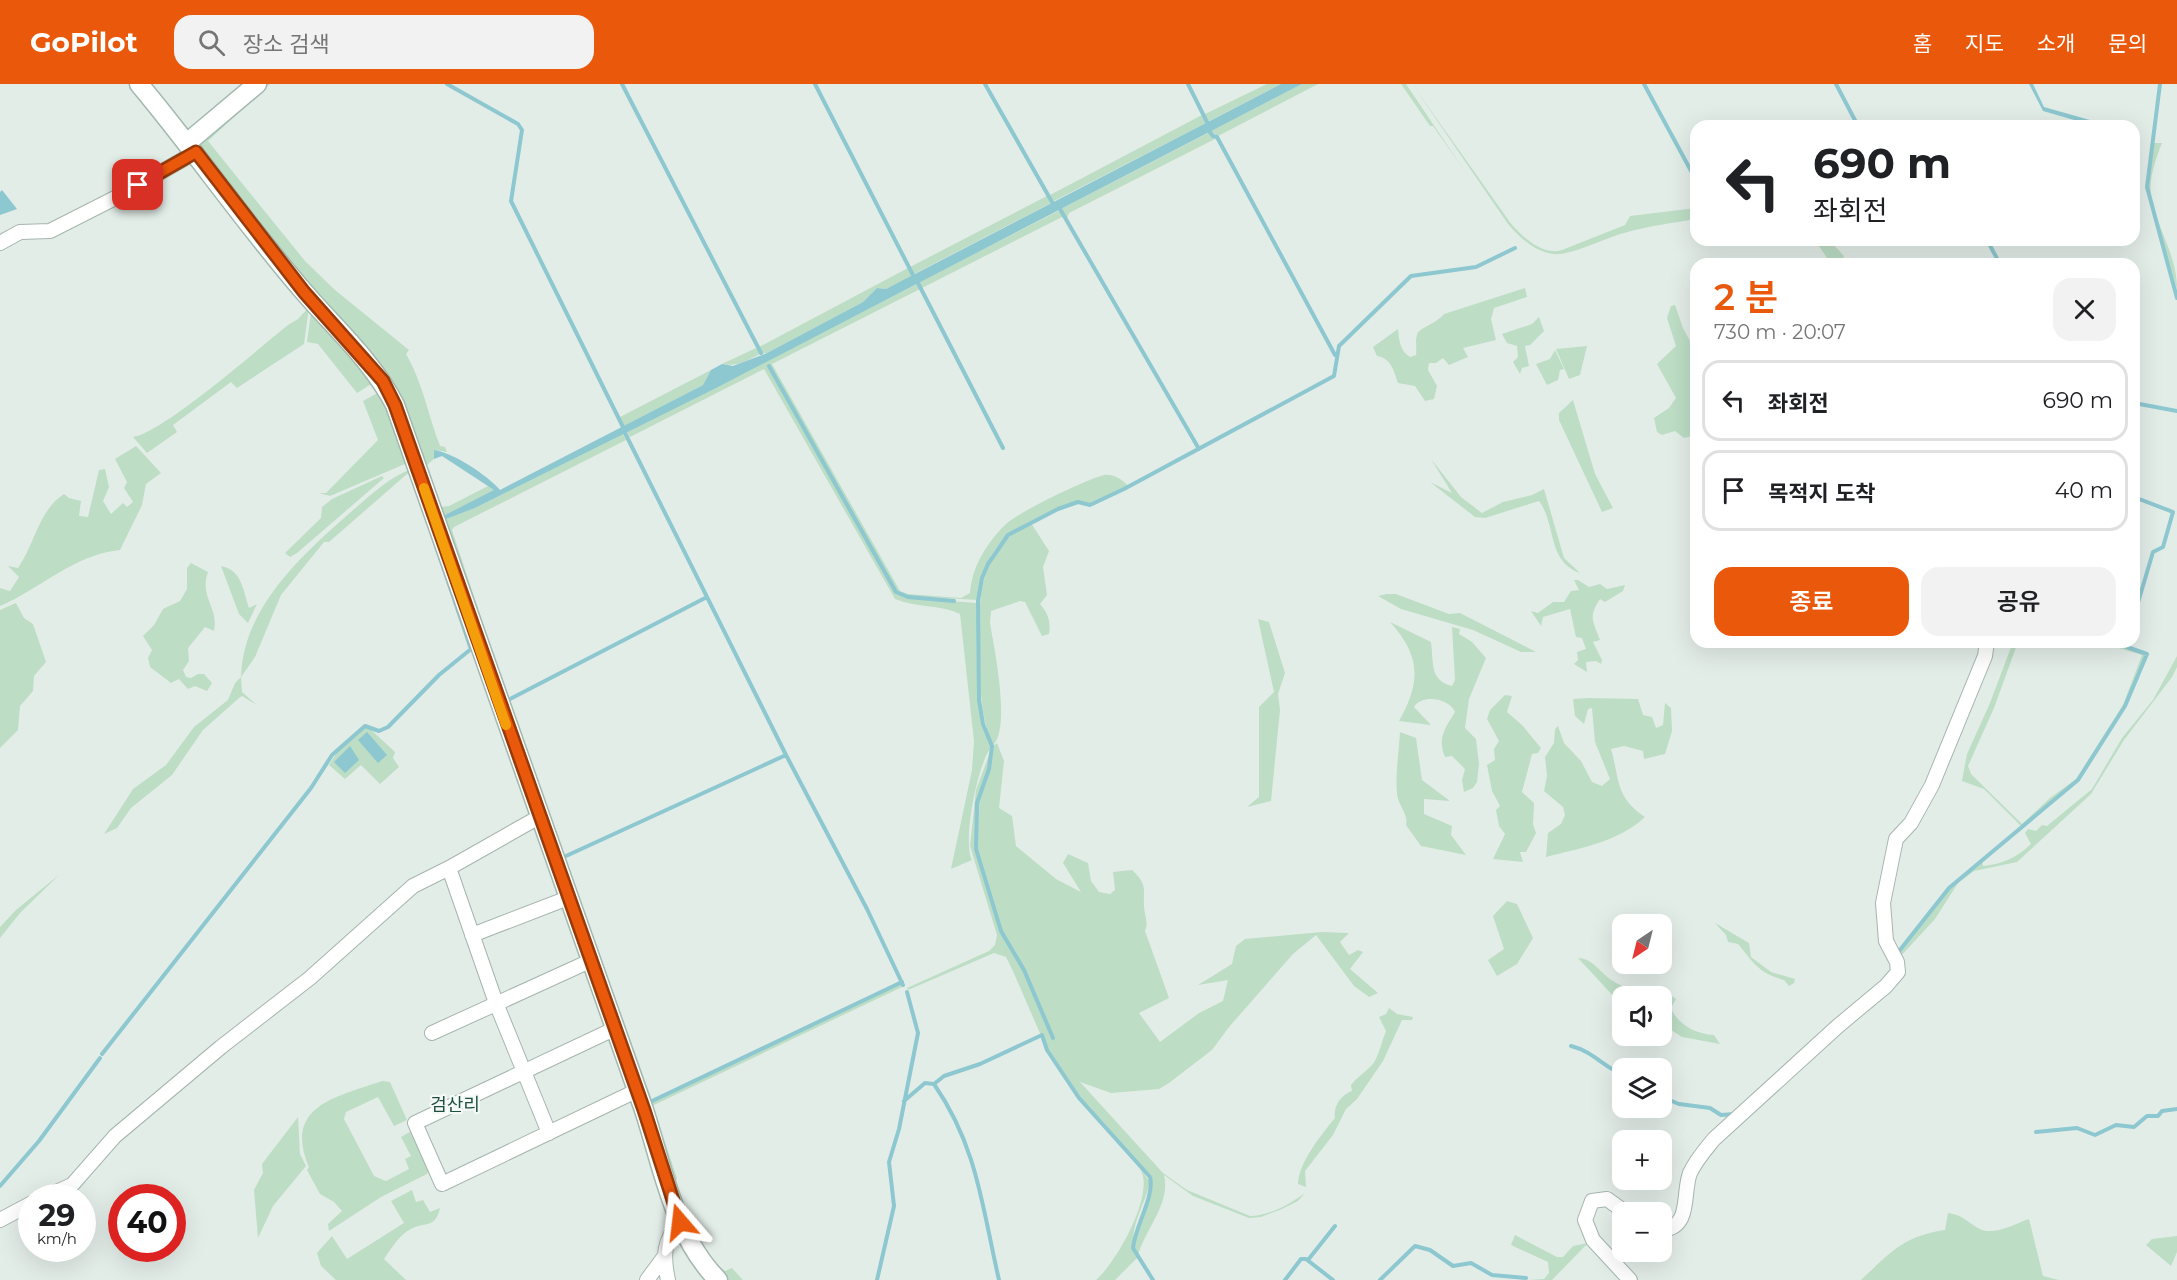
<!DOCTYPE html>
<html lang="ko">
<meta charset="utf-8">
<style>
:root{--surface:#fff;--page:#f2f2f2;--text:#202124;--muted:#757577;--line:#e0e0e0;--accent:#ea580c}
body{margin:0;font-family:Montserrat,"Noto Sans KR",sans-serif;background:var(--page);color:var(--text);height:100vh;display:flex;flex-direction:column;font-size:22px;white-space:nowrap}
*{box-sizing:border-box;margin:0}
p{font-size:20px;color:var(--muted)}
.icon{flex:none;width:33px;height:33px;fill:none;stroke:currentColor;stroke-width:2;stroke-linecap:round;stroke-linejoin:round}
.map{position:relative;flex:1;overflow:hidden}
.details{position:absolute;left:1690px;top:174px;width:450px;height:390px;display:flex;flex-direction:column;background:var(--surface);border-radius:18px;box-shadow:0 6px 24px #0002}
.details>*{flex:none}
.hud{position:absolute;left:1690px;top:36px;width:450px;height:126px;border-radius:18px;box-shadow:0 6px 24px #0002;background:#fff;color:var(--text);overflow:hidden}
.needle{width:39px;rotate:215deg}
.controls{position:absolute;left:1612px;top:830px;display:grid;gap:12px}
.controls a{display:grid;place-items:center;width:60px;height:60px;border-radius:12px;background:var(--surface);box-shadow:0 6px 24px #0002;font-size:30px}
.speed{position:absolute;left:18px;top:1100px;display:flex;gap:12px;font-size:30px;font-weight:700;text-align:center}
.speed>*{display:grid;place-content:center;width:78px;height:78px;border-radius:50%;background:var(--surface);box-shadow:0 6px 24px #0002;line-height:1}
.speed small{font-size:15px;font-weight:400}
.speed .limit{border:9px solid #d22;background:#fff;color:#111}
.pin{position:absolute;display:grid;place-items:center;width:51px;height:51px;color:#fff;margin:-26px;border-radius:12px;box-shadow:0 3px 9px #0006}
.me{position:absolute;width:66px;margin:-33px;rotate:343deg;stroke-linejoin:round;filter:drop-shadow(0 0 4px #0008)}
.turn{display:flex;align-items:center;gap:21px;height:126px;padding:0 24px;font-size:27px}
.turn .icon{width:78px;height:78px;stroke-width:2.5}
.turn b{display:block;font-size:42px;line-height:51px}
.round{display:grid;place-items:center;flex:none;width:63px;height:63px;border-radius:18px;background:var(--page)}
.headline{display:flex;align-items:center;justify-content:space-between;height:102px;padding:0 24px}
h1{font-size:36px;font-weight:600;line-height:45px;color:var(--accent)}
.cta{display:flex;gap:12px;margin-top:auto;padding:12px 24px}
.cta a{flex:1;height:69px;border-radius:18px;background:var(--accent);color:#fff;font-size:24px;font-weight:600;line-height:69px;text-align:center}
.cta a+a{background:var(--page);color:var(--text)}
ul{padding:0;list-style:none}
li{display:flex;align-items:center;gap:18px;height:81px;margin:0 12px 9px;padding:0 12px;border:3px solid var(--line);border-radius:18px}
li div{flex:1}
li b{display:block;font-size:22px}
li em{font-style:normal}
header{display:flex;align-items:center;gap:36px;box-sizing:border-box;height:84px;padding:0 30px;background:var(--accent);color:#fff}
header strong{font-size:28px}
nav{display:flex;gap:33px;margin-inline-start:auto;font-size:21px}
.search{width:420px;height:54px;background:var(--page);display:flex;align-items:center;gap:15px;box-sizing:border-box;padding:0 21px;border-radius:18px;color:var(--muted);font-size:22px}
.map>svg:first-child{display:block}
</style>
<header>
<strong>GoPilot</strong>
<div class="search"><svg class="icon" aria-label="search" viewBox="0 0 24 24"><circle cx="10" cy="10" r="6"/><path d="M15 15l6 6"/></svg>장소 검색</div>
<nav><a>홈</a><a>지도</a><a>소개</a><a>문의</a></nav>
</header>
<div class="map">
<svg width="2177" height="1196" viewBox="0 0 2177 1196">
<rect width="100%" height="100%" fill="#e3ede8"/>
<path fill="#bdddc5" d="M259 0H270L208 57 305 177 335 206 409 266 406 270C423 299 428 331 440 362L445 363 447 368 435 366 436 373 424 384 439 423 449 422 488 402 495 406 439 434 441 437 475 424 623 350 626 356 454 443 452 446 509 618 652 1016 648 1020 901 900 902 903 654 1021 645 1022 397 320 382 293 296 193 195 65 204 48Z
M1267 0H1281L1209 37 1205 30Z
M1302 0H1318L1218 52 1211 47Z
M1401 0H1406L1464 86 1433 42H1430Z
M1412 0 1512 141C1524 154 1543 172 1562 166L1625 141 1630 132 1696 124V135C1672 139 1648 142 1624 149 1605 154 1571 172 1553 170 1535 168 1519 153 1508 140Z
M1202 31 1206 39 1054 117 1050 111Z
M1210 48 1212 53 1217 54 1069 129 1067 135 1061 125Z
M2154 59H2162C2156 74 2149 93 2151 110 2155 142 2177 169 2177 205L2148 103Z
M193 71 309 223 304 260 237 304 231 298 173 341 177 348 147 369 133 353C164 348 259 264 288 241L298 235 309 223 191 77Z
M1047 112 1051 119 914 190 910 183Z
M1060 126 1064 132 922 204 919 198Z
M1815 156H1829L1844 172 1841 180H1831Z
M908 184 912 192 886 205 877 204 863 218 767 269H762L759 263Z
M917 200 920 205 772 280 900 507 908 510 961 514 970 509C972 483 986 460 1005 441 1016 429 1087 395 1104 391 1113 390 1122 395 1128 402L1089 421C1073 416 1060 423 1045 430 1001 451 985 467 978 516L908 512 897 507 891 499 769 282 896 509 908 514 977 519C978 567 972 617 992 662 978 677 962 758 972 776L951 785 972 686 974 657 960 530C939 520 916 524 895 515L764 285 630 353 627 348Z
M1525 204 1527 213 1494 224 1491 235 1496 256 1463 264 1468 273 1449 281 1443 274 1436 279H1429L1428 286 1437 302 1434 315 1425 317 1415 302 1398 299C1394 287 1391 274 1377 272L1373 263 1398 245C1399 256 1400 267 1410 273L1416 271C1417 265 1415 257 1417 251 1418 244 1436 240 1444 230Z
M312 221 376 297 357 309 318 260 307 258Z
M1675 221 1683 244 1696 268V351L1684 354 1675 347 1662 351 1657 348 1654 334 1669 324 1676 314 1657 280 1676 262 1667 234 1671 222Z
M1539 233 1544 247 1530 261 1525 262 1529 282 1522 284 1520 290 1513 278 1518 273 1517 262 1507 259 1502 250 1532 240Z
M1587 262 1580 291 1569 295 1556 265Z
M756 264 760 270C747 277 736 283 722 280Z
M1555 266 1564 285 1560 286 1558 296 1547 301 1536 280 1550 275Z
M711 286 703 301 624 342 620 333Z
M383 306 408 375 405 380 330 412 319 409H326L378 356 363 317Z
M1573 316 1595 390 1613 424 1602 428 1559 336V329Z
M136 362 161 389 146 400 142 421 120 466C73 471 42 504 0 522V504L10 507 19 493 8 482 18 484C35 460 38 427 64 410L69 414 81 417 79 432 88 433 99 386 105 385 109 403 103 417 111 430 123 419 127 423 133 418 124 404 127 398 115 375Z
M1431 375 1461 413 1482 429 1503 418 1532 411 1544 405 1564 474 1580 489C1547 478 1556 439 1539 417L1485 434 1475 433 1430 398 1452 409Z
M415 384 534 734 529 732 414 391 407 390 329 458H324L281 511 255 573 241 593 242 608 257 621 242 612 239 614 203 646 172 691 131 724 117 744 104 750 133 705 166 681 194 643 228 616 235 599 241 593C243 523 303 470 352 427 372 410 390 392 415 384Z
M382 392 384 394 297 469 290 473 285 469 321 434 322 423 332 415Z
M1031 439 1049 467 1043 483 1047 511 1040 520C1048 529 1051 538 1049 550L1042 552 1025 518 1020 517 991 527 990 539C994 563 1011 644 993 661 979 628 981 606 980 570 979 517 975 465 1031 439Z
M191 479 208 488C199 514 219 523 214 547L205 543 188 564 189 577 183 586 186 593 191 594 198 590H204L212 599 207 607 195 602 188 605 179 595 171 599 150 583 148 574 152 566 143 552 154 541 163 525 180 517 187 505V484Z
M221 482C242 486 243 506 249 524L257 520 248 539 239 530Z
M1574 496H1578L1589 503 1600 500 1607 505 1625 501 1623 507 1605 518 1600 515C1588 533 1593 537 1600 556L1593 558 1602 576 1601 580 1596 577 1586 578 1587 588 1574 580 1578 576 1577 568 1586 565 1582 554 1576 553 1570 525 1543 533 1541 542 1531 527 1538 529 1553 518H1564L1571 507 1579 506Z
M1387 510H1396L1449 530 1460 529 1536 568H1521L1473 546 1401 525 1378 512Z
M16 519 24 534 33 540 46 578 34 592 33 607 20 622 18 646 0 664V526Z
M1258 535 1269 538 1285 589 1278 610 1280 626 1271 717 1247 723 1259 713V623L1274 608Z
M1390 538 1431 558C1434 579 1429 596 1452 602L1455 596 1452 543 1460 545 1459 550 1472 558 1486 574 1469 615 1465 644 1476 655 1479 680 1477 698 1473 704 1464 708 1462 696 1465 685 1452 672 1445 673C1437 655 1445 644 1455 628 1449 614 1422 610 1414 623L1431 641 1399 637C1421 598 1421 572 1390 538Z
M2013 558H2018L1994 624 1968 682 1971 690 2022 740 2050 714 2076 695 2123 621 2142 571 2099 558 2146 570 2124 622 2078 696 2022 743 1984 705 1962 697 1967 670 1990 619Z
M2177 572V583L2172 593 2124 656 2091 710 2017 778 1974 787 1958 799 1935 835 1899 874 1896 872 1950 804 1982 776 1983 782C2003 780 2016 774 2031 760L2025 749 2028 745 2036 747 2042 741 2047 742 2092 705 2122 654 2153 616Z
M1505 611 1512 612 1507 628 1522 641 1541 664 1538 669 1532 670 1522 708 1534 719 1533 740 1536 749 1526 768H1520L1523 778 1493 775 1505 750 1499 742 1496 726 1500 722 1492 707 1487 681 1495 676 1494 665 1499 657 1487 635 1490 626Z
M1589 614 1638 615 1643 631 1652 633 1656 644 1663 641 1665 619 1671 624 1672 647 1665 670 1644 675 1643 667 1624 662 1611 665C1620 696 1615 713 1645 733 1618 758 1581 764 1546 773L1548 749 1561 740 1565 731 1563 723 1544 707 1547 692 1545 673 1554 659 1555 645 1558 642 1564 659 1581 677 1592 698 1602 702 1610 695 1595 658 1592 624 1588 625 1584 640 1575 632 1573 615Z
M367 642 395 668 393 674 399 683 380 700 361 681 345 695 329 681 339 665Z
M1400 648 1416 654 1422 696 1450 717 1424 715V730L1452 742 1451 751 1466 771 1421 762 1406 741C1409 731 1398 721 1397 710 1395 689 1399 669 1400 648Z
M997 659 1004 677 999 724 1012 732 1016 762 1056 795 1081 808 1063 779 1068 770 1088 779 1091 797 1099 808 1110 810 1115 806 1113 788 1132 786C1148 801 1143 804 1144 822 1144 831 1149 837 1145 847L1169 914 1139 929 1160 958 1199 929 1223 917 1228 896 1198 901 1232 880 1236 862 1245 855 1322 848 1349 849 1340 858 1349 871 1358 866 1363 868 1350 885 1378 909 1369 913 1354 902 1316 851 1293 870 1229 943 1212 966 1169 999 1159 1005 1111 1009 1080 998 1163 1089 1187 1106 1250 1132C1269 1132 1290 1120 1305 1109L1298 1117 1282 1125 1261 1133 1249 1134 1193 1112 1164 1091C1171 1119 1146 1144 1138 1171 1123 1145 1157 1119 1151 1092 1120 1056 1083 1025 1058 984 1038 951 1024 908 1006 873L994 869 908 906 907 904 989 867 995 861 997 851 970 762 976 706 992 663 988 685 976 719 975 765 1001 847 1023 886 1054 954 1024 885 1002 847 977 765 978 719 990 685 993 662Z
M60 790 20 829 0 854V843L16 826Z
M1507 817 1517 820 1533 854 1517 880 1497 892 1488 876 1504 865 1493 832Z
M1715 839 1749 859 1751 873 1771 888 1795 895 1794 899 1789 902 1784 896C1758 889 1754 879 1738 860L1728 858 1726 851Z
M1578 874C1593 874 1601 890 1613 897 1629 908 1650 906 1668 909L1676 915 1671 924C1678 941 1696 950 1714 951L1720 960 1682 953 1662 940V912H1623V918L1616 915Z
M1389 924 1397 930 1413 933 1412 936H1402L1383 977 1357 1015 1346 1025 1333 1051 1305 1087 1306 1103 1298 1100C1299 1078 1321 1051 1335 1034 1333 1022 1341 1011 1352 1007L1351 1001C1357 993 1366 988 1373 980 1379 971 1382 957 1386 947L1379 933 1386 930Z
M382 997 390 998 407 1036 394 1042 378 1013 346 1028 344 1035 374 1092 386 1097 409 1085 405 1075 411 1072 401 1053 413 1046 430 1083 427 1090 381 1113 329 1147 328 1140 342 1127 334 1118 320 1110 307 1086 309 1083C283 1022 336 1013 382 997Z
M654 1025 677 1094 676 1097C688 1130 696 1164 725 1187L732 1184 743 1196H722L693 1162 649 1027Z
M298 1033 300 1070 306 1082 273 1122 258 1154 254 1106 263 1089 262 1080Z
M1128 1068 1150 1098C1145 1122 1124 1150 1138 1173L1115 1196H1096C1116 1178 1149 1120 1143 1092 1141 1083 1133 1075 1128 1068Z
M412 1106 416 1118 423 1116 430 1128 440 1124C435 1146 424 1137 411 1145 399 1151 391 1165 384 1175L406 1196H336L321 1182 317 1169 332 1152 347 1175 404 1139 391 1117Z
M1948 1129C1963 1131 1966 1137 1978 1144 1993 1153 2014 1140 2029 1135L2043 1192 2059 1196H1861C1890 1169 1903 1152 1945 1146Z
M1515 1151 1557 1173H1563L1573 1162 1588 1159 1552 1196H1529L1544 1195 1549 1189 1548 1178 1511 1161Z
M2177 1152V1168L2171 1182 2146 1161 2152 1155Z"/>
<path fill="#8dc7d0" d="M1281 0H1302L716 304 475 424 441 437 439 434 494 406 442 372 434 375V366C454 369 487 391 500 406L703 301 711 286 722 280 733 282 767 269 863 218 877 204 886 205Z
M2029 0H2033L2044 23 2111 42H2095L2043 27Z
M2 106 17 125 0 131V108Z
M367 648 387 671 378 679 358 656Z
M350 662 359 676 345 689 334 678Z"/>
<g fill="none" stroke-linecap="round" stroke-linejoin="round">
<path stroke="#8dc7d0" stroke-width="4" d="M447 0 518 40 522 46 511 117 623 343
M622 0 761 269
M815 0 913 191
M985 0 1052 118
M1188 0 1207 38
M1644 0 1696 96
M1836 0 1858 42
M2160 0 2147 103 2177 214
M1210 48 1213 52 1217 53 1335 271
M1060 125 1199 365
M1987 156 2000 180
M918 199 1003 364
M769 282 896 508 908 513 954 517
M2134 319 2177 327
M625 349 786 671 867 825 903 901
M2134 413 2173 428 2163 463 2153 468 2134 532
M510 615 707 513
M566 772 786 671
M1896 871 1949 804 2078 696 2125 622 2147 570 2124 562 2125 558
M1053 954 1024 886 1001 847 976 765 977 719 989 685 992 662 983 640 979 616 978 517 982 494 988 480 1008 451 1058 425 1078 418 1090 421 1124 405 1334 292 1339 262 1411 192 1476 183 1515 164
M1571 962C1592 967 1604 983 1623 991
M102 970 311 704 332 671 365 642 379 647 388 643 439 591 471 565 432 450
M934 1000C978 1064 982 1123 999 1196
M1662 1013 1679 1020 1710 1024 1721 1031 1735 1030
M904 1017 925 999 934 1000 944 992 980 980 1042 951 1047 966 1079 1014 1150 1093C1155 1112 1135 1142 1133 1164L1153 1196
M650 1018 902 898
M2036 1048 2077 1044 2095 1051 2116 1041 2134 1043 2147 1032H2158L2162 1027 2177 1025
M0 1102 39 1057 100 974
M1308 1176 1335 1142
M877 1196 894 1122 889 1078 899 1045 918 949 907 908
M1285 1196 1301 1175H1306L1333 1196
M1380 1196 1415 1162 1430 1166 1453 1182 1471 1179 1492 1191 1526 1194"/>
<g stroke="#a6b5af" stroke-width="16">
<path id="street" d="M0 159 20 148 50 147 119 112 196 68
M539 733 449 784 496 919 549 1049
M472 851 568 814
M614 945 415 1039 442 1100 636 1007
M432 949 590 877
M45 1113 72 1101 115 1052 221 963 310 894 413 802 449 784
M1625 1128 1607 1115 1592 1117 1585 1136 1593 1156 1630 1196
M0 1136 32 1119
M1662 1146C1692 1143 1682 1110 1690 1089 1696 1076 1705 1066 1714 1055L1838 942 1886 902 1898 888 1897 878 1886 857 1883 819 1896 755 1911 739 1932 701 1985 572 1987 558
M647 1196 664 1173
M668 1196C663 1172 663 1157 680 1138"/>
</g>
<g stroke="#a2b8b0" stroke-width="21">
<path id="secondary" d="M139 0C196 68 246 141 304 208 336 245 373 278 395 321L644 1026C663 1084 674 1152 718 1196
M188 58 257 0"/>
</g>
<use href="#street" stroke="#fff" stroke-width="14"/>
<use href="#secondary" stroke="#fff" stroke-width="18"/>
</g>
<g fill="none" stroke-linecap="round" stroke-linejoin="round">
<g stroke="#983908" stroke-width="15">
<path id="route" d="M138 101 196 68 304 208 383 297 395 321 644 1026 680 1138"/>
</g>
<use href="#route" stroke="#ea580c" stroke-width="10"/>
<path stroke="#f59e0b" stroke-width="10" d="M424 404 506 641"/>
</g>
<g text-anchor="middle" stroke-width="4.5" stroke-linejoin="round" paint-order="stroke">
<g font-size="18" fill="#1f4f43" stroke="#f4f9f6">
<text x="455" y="1027">검산리</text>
</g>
</g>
</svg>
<div class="controls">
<a><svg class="needle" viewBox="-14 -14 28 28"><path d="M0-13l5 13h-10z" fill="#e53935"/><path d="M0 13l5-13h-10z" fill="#757577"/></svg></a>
<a><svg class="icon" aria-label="sound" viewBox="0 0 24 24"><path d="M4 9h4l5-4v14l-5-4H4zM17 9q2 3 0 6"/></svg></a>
<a><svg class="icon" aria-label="layers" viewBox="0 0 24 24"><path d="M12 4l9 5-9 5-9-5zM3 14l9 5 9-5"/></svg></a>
<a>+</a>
<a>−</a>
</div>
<div class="speed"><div>29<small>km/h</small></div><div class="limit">40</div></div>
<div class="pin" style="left:138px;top:101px;background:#d93025"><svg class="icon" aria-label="arrive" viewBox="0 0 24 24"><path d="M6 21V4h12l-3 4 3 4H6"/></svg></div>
<svg class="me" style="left:680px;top:1138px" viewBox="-20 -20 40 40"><path d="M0-17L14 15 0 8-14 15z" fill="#ea580c" stroke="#fff" stroke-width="4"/></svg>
<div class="hud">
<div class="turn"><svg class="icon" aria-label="left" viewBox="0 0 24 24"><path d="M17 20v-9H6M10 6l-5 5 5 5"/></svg><div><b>690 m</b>좌회전</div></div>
</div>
<section class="details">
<div class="headline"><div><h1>2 분</h1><p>730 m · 20:07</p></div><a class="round"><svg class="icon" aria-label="close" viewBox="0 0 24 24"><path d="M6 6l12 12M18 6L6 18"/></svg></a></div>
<ul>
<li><svg class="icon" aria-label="left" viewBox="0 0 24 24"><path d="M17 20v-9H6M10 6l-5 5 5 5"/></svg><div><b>좌회전</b></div><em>690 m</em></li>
<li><svg class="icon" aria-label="arrive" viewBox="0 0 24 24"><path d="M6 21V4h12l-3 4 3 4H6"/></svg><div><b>목적지 도착</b></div><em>40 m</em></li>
</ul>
<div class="cta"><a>종료</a><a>공유</a></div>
</section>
</div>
